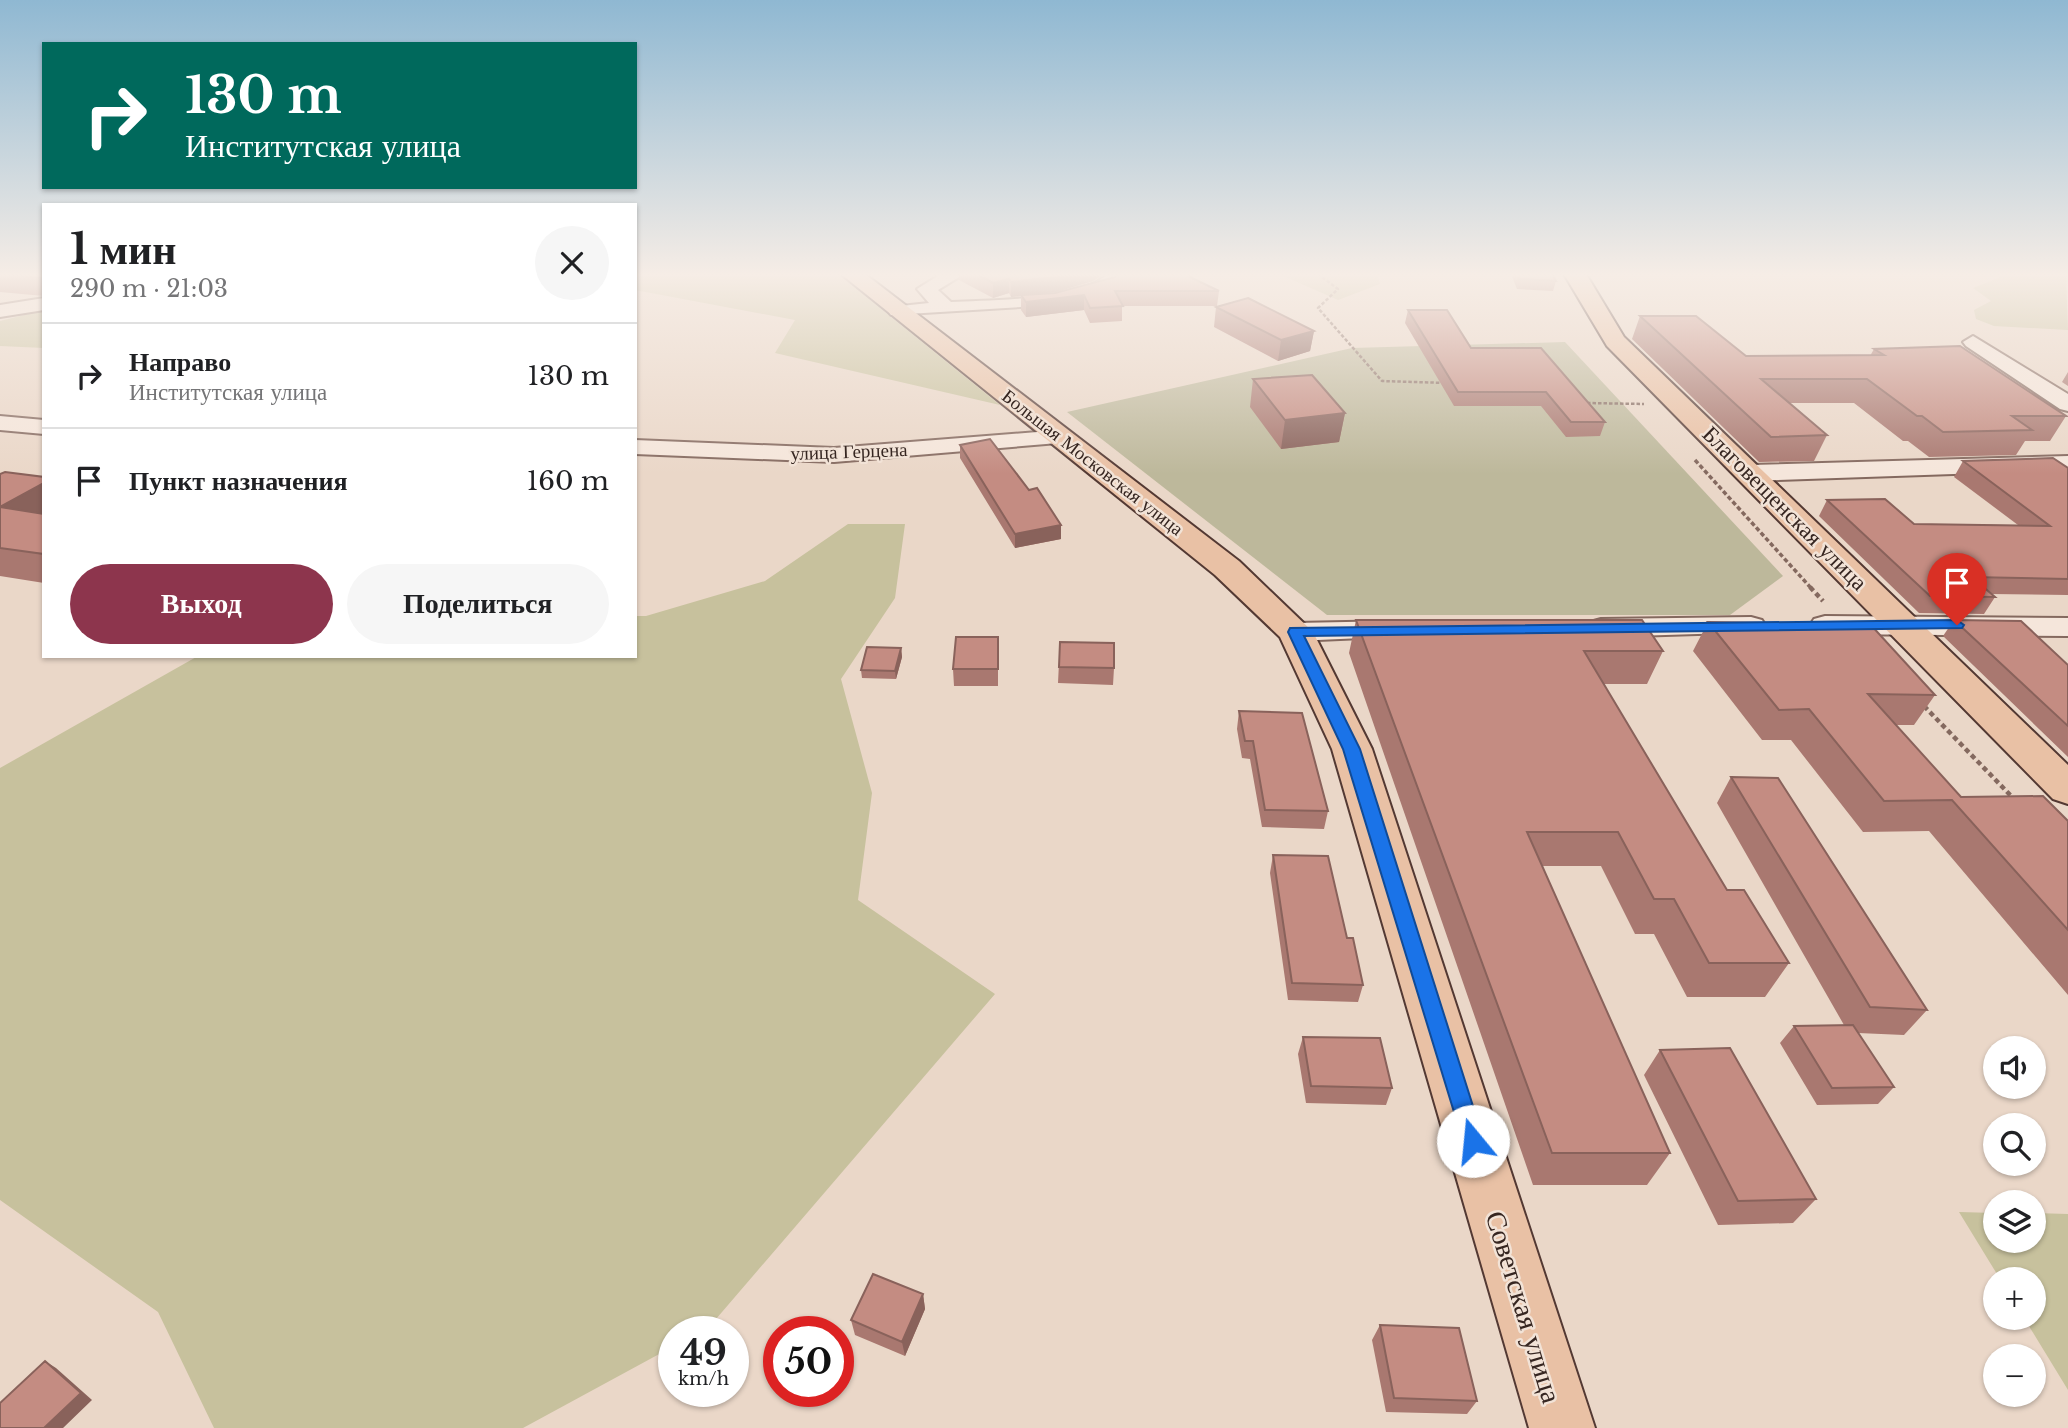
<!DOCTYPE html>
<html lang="ru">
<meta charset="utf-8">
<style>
:root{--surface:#fff;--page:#f6f6f6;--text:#202124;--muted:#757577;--line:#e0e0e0;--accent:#8d354d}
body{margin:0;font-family:"Libre Baskerville",serif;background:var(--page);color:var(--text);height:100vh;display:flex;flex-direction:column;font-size:26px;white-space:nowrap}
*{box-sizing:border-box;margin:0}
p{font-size:23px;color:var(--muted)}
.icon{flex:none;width:38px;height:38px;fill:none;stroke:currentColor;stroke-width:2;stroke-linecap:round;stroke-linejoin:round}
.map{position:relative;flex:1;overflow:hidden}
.side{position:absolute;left:42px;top:203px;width:595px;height:455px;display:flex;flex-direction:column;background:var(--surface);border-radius:0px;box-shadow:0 2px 5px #0004}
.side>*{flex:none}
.hud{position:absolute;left:42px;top:42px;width:595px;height:147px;border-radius:0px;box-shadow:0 2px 5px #0004;background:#00695c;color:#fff;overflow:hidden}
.controls{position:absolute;left:1983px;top:1036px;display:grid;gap:14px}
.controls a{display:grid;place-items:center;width:63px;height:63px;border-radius:50%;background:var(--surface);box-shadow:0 2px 5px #0004;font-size:35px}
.speed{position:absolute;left:658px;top:1316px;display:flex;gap:14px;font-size:35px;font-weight:700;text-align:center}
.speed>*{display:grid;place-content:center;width:91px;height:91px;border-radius:50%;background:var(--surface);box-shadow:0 2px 5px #0004;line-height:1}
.speed small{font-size:18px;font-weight:400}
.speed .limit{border:10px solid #d22;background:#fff;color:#111}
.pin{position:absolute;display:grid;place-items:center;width:60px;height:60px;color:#fff;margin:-72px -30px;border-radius:50% 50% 50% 0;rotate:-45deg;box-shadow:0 0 7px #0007}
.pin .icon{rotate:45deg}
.me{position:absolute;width:77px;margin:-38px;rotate:343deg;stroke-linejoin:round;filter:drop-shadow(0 0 5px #0008)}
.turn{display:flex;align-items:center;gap:24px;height:147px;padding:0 28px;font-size:32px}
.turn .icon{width:91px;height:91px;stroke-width:2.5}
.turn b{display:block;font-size:49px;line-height:60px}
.round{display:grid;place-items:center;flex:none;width:74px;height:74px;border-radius:37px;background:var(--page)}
.head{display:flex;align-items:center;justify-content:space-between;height:119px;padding:0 28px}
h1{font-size:42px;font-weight:700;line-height:52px}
.primary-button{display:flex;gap:14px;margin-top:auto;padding:14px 28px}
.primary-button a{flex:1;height:80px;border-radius:42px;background:var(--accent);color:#fff;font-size:28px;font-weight:700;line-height:80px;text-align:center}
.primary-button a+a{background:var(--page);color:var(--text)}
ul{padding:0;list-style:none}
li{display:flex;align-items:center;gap:21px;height:105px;padding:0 28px;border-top:2px solid var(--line)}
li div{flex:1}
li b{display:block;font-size:26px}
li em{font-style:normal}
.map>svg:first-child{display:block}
</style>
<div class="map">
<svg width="2068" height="1428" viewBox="0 0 2068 1428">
<rect width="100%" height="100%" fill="#ead7c8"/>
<path fill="#c7c19d" d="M635 274H838L1000 405 775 353 795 320 635 290Z
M1279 274H1377L1380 284 1338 300Z
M2008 274H2066L2068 330 1994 326 1976 319 1974 310 1991 301 1973 288Z
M44 310V348L0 346V321Z
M848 524H905L895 598 841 679 872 793 858 900 995 994 710 1326 699 1332H674V1346L523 1428H214L158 1312 0 1200V768L198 656H635V616H646L765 581Z
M1959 1212 1995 1213V1241H2034V1213L2068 1214V1390L2024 1318H2034V1279H2000Z"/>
<path fill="#bdb89b" d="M1565 342 1783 576 1730 615H1327L1067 412 1352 348Z"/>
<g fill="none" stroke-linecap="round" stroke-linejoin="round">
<g stroke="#84695f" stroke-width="4">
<path id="minor" d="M941 274H964L938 290 951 302C987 300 1082 301 1107 274H1126L1114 289 1054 305 891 315 888 311 891 307 929 303 917 289Z
M44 298V310L0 317V305Z
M1973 336 2068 394V411L2060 409 1966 346 1963 342Z
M0 416 44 420V434L0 430Z
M1062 430 1070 432 1074 437 1070 442 834 462 635 454V440L834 448Z
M2068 456V470L1751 481 1742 478 1738 473 1742 468 1751 465Z
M1825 616 2068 618V636L1825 634 1814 631 1810 625 1814 619Z
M1751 617 1762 620 1766 626 1762 632 1601 637 1590 634 1586 628 1590 622 1601 619Z
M1397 621 1408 624 1412 630 1408 636 1295 641 1284 638 1280 632 1284 626 1295 623Z"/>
</g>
<g stroke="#533933" stroke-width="4">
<path id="major" d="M841 274H865L1239 561 1313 632 1372 749 1595 1428H1529L1332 749 1280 637 1215 575Z
M1564 274H1586L1624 337 2068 765V804L2053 799 1607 346Z"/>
</g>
<path stroke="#84695f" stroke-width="2.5" stroke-dasharray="3.5 2" stroke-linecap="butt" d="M1318 274 1338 289 1318 308 1382 381 1446 383
M1587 403 1644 404"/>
<path stroke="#84695f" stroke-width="3.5" stroke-dasharray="4.5 2.5" stroke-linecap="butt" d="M1695 460 1811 588"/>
<path stroke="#84695f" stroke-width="4.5" stroke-dasharray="5 3.5" stroke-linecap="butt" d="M1810 587 1823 601
M1924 706 2015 800"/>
<use href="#minor" fill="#f5e6db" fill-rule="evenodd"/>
<use href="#major" fill="#e9c1a5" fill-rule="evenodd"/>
</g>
<path fill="#a97870" d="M0 274H44V296L0 292Z
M959 274H1103L1093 281 1056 292 1035 294 1055 293 1115 277 1117 274H1194L1193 278 1219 291 1217 306H1122V321L1090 323 1084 310 1026 317 1021 310V296L1011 297 1009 293 993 298 959 280Z
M1511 274H1552L1556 281 1553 291 1517 289Z
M1216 307 1314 331 1310 351 1278 361 1214 327Z
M1408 310 1471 348 1605 422 1600 436 1566 437 1541 406H1454L1405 323Z
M1640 316 1746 356H1870L1874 349 2066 416 2050 441H2025L2016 455 1929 457 1908 441H1903L1854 403H1789L1827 435 1814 461 1759 462 1632 339Z
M2068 372V386L2062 382Z
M1253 379 1345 413 1339 442 1281 449 1250 407Z
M960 445 1029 490 1061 525V539L1015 548 960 458Z
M1963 461 2068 468V595L1991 594 1995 597 1984 614 1919 613 1819 516 1827 500 1914 524 2018 525 1954 477Z
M0 474 44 477V583L0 576Z
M1356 620 1663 651 1647 684H1604L1727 890 1789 963 1765 997H1687L1654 934H1635L1601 866H1542L1670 1153 1647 1185H1533L1349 653Z
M1954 620 2068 665V757L1943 636Z
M1708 622 1935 695 1914 725H1896L1961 797 2068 821V995L1929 831 1863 832 1791 740H1762L1693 651Z
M998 637V686H954L953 669Z
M1060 642 1114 668 1113 685 1058 683Z
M901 648 902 657 896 679 862 678 861 670Z
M1239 711 1328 811 1324 829 1262 827 1250 759 1242 758 1237 729Z
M1731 777 1927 1010 1904 1035 1858 1033 1894 1087 1878 1104 1817 1105 1780 1043 1794 1026 1844 1025 1717 803Z
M1273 855 1347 938 1363 985 1358 1002 1288 1000 1270 873Z
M1303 1037 1392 1088 1386 1105 1306 1103 1298 1054Z
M1660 1050 1816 1199 1793 1223 1718 1225 1644 1075Z
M923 1294 925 1309 905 1356 855 1335 851 1320Z
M1380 1325 1477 1401 1467 1414 1386 1412 1372 1340Z"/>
<path fill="#89625b" d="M1066 274H1103L1093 281 1056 292 1011 297V282Z
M1009 279V293L993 298V283Z
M1084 295V310L1026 317V302Z
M1314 331 1310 351 1278 361 1281 340Z
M1345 413 1339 442 1281 449 1285 420Z
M44 483V525L0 507Z
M1061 525V539L1015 548V534Z
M901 648 902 657 896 679 895 671Z
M923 1294 925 1309 905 1356 902 1342Z
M45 1361 56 1368 92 1400 63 1428H44Z"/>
<path fill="#c48c82" stroke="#89625b" stroke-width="2" d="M1 274H44V278Z
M976 274H1066L1056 277 1011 282 1009 279 993 283Z
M1117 274H1189L1188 276 1219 291H1115L1123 306 1090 308 1084 295 1026 302 1021 295 1055 293 1115 277Z
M1518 274H1552L1556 281 1520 279Z
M1248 298 1314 331 1281 340 1216 307Z
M1408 310H1447L1471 348H1541L1605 422H1571L1546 392H1458Z
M1640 316H1696L1746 356 1884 355 1874 349 1960 346 2066 416H2012L2032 430 1943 432 1922 416H1917L1867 379H1761L1827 435 1771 437Z
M1312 375 1345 413 1285 420 1253 379Z
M990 439 1029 490 1037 488 1061 525 1015 534 960 445Z
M2053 458 2068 468V579L1972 577 1995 597 1930 596 1827 500 1885 499 1914 524 2050 526 1963 461Z
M5 472 44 477V483L0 507 44 514V554L0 548V474Z
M1356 620H1642L1663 651H1584L1727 890H1744L1789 963H1709L1674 899H1654L1618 832H1527L1670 1153H1552Z
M1954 620 2021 621 2068 665V726Z
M1708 622 1870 624 1935 695 1868 694 1961 797 2043 796 2068 821V930L1952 800 1884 801 1809 709 1779 710Z
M956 637H998V669H953Z
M1060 642 1114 643V668L1059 667Z
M867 647 901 648 895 671 861 670Z
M1239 711 1302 713 1328 811 1265 810 1253 741H1245Z
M1731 777 1778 778 1927 1010 1870 1007Z
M1273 855 1328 856 1347 938H1353L1363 985 1292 983Z
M1853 1025 1894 1087 1832 1088 1794 1026Z
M1303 1037 1380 1038 1392 1088 1311 1086Z
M1730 1048 1816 1199 1738 1201 1660 1050Z
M873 1274 923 1294 902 1342 851 1320Z
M1380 1325 1459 1328 1477 1401 1394 1398Z
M45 1361 81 1393 44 1428H0V1403Z"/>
<linearGradient id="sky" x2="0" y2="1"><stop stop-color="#8fb8d2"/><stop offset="0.58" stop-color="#f6ede6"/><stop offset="1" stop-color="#f6ede6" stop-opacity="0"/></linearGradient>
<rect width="2068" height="474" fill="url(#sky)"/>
<path fill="#1a73e8" stroke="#114b97" stroke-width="2" d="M1957 620 1964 625 1962 628 1304 636 1360 749 1484 1141 1481 1148 1473 1151 1465 1148 1343 749 1288 632 1290 628Z"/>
<g text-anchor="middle" stroke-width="5" stroke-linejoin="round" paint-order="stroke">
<g font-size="19" fill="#362621" stroke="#f2e3d7">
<text transform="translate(849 451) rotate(-2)" y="7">улица Герцена</text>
<text transform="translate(1093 462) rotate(38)" y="7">Большая Московская улица</text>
</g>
<g font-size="23" fill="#362621" stroke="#f2e3d7">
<text transform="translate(1785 508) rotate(45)" y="8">Благовещенская улица</text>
</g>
<g font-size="28" fill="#362621" stroke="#f2e3d7">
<text transform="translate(1524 1307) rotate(73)" y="10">Советская улица</text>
</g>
</g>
</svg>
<div class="controls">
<a><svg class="icon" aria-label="sound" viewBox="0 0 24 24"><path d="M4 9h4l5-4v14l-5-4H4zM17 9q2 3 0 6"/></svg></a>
<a><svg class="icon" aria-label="search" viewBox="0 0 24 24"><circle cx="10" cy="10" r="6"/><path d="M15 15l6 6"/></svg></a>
<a><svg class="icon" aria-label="layers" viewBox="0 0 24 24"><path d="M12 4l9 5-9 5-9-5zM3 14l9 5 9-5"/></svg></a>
<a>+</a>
<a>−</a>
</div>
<div class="speed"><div>49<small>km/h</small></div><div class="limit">50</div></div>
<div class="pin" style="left:1957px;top:625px;background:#d93025"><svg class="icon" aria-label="arrive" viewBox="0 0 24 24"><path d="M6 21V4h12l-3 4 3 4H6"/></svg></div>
<svg class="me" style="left:1473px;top:1141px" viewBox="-20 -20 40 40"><circle r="19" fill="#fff"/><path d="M0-13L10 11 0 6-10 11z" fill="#1a73e8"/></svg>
<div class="hud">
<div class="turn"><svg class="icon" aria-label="right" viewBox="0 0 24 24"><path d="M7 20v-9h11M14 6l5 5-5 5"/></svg><div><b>130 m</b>Институтская улица</div></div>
</div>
<section class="side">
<div class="head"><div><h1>1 мин</h1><p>290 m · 21:03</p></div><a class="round"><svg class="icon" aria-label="close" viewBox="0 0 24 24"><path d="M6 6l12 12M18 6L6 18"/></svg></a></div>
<ul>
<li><svg class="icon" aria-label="right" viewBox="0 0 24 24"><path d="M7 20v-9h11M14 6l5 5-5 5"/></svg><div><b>Направо</b><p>Институтская улица</p></div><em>130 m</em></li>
<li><svg class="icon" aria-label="arrive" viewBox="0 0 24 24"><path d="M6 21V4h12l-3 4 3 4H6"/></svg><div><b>Пункт назначения</b></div><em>160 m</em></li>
</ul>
<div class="primary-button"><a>Выход</a><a>Поделиться</a></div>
</section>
</div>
